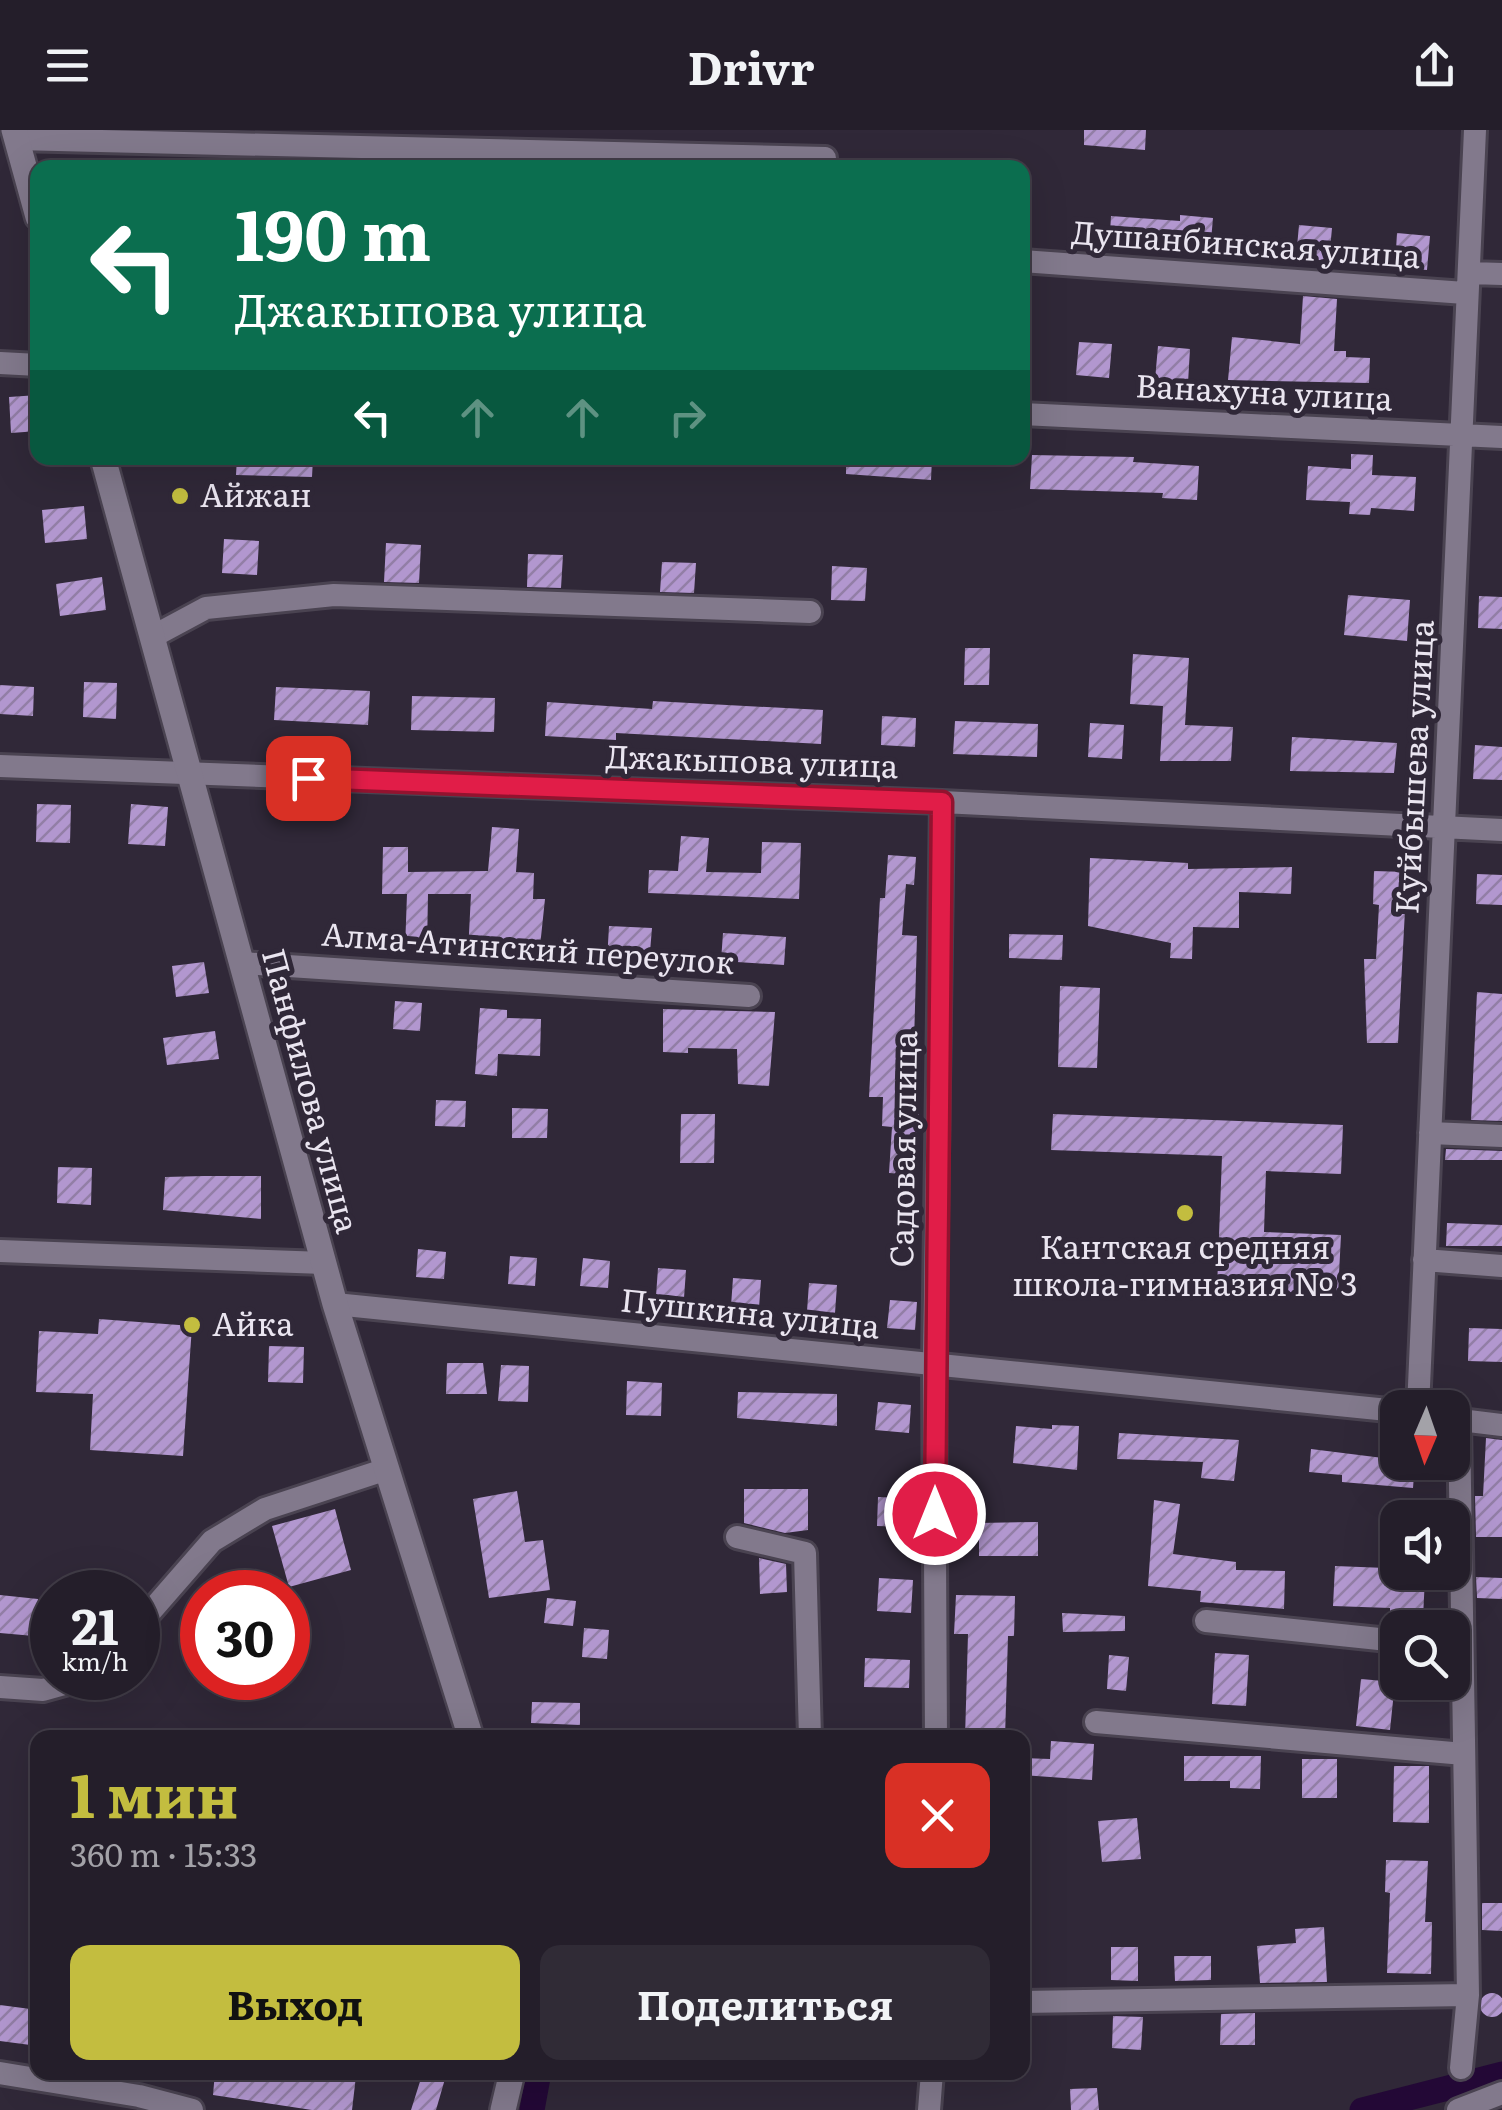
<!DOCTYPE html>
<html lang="ru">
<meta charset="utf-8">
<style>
:root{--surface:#241e2a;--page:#302b36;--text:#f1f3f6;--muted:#a3a2a8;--line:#413c47;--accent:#c3bd3f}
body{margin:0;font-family:Literata,serif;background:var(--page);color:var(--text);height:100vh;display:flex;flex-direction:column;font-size:38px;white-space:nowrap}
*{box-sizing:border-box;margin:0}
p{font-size:32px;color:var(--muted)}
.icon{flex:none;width:55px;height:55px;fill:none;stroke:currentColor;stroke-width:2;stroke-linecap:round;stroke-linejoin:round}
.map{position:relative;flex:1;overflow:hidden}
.details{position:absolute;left:30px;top:1600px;width:1000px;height:350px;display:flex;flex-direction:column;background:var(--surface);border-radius:20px;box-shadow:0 10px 40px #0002,0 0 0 2px var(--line)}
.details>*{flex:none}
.top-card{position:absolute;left:30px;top:30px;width:1000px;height:305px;border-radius:20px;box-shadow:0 10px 40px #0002,0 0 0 2px var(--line);background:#0b6e4f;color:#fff;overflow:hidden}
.needle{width:65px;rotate:182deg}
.fabs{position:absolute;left:1380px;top:1260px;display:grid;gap:20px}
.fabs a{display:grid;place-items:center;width:90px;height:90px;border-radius:20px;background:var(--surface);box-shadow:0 10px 40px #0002,0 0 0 2px var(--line);font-size:50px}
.speed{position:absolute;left:30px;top:1440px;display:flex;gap:20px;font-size:50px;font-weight:700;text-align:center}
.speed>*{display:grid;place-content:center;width:130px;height:130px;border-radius:50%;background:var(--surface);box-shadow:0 10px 40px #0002,0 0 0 2px var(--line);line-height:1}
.speed small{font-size:25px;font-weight:400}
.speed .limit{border:15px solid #d22;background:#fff;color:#111}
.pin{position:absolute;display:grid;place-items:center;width:85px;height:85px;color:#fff;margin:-42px;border-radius:20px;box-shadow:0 5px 15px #0006}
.me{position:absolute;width:110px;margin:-55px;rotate:0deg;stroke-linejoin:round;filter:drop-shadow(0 0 8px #0008)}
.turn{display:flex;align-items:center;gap:35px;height:210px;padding:0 40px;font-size:45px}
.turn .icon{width:130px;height:130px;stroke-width:2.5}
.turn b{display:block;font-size:70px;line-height:85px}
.lanes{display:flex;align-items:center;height:95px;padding:0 40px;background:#0003;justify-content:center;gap:50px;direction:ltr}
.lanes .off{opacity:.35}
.round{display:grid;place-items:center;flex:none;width:105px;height:105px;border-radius:20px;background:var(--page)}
.headline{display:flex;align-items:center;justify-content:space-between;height:170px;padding:0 40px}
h1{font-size:60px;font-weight:700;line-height:75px;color:var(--accent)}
.primary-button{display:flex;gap:20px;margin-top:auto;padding:20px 40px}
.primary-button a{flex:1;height:115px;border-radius:20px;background:var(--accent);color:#111;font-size:40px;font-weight:700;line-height:115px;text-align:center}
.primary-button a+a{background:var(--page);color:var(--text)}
header{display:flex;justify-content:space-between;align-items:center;height:130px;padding:0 40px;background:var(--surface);font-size:45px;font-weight:700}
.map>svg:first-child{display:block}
</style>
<header><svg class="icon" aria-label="menu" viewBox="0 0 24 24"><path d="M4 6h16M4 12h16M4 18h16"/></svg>Drivr<svg class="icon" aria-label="share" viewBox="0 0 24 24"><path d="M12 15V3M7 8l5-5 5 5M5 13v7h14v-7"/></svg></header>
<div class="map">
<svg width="1502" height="1980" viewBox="0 0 1502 1980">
<defs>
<pattern id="building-hatch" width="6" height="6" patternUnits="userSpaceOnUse" patternTransform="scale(2.5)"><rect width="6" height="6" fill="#b297cf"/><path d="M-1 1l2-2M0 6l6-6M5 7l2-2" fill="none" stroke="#927ea6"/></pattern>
</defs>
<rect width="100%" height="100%" fill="#302838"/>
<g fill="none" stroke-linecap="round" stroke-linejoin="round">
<path stroke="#230836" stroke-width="25" d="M532 1980 539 1942
M1362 1980 1502 1944"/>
</g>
<path fill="url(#building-hatch)" d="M1084 0H1146L1145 20 1084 15Z
M1180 85 1213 88 1210 122 1142 116V123L1109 120 1111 86 1180 91Z
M1299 95 1332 98 1329 131 1296 128Z
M1397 103 1430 106 1427 140 1395 137Z
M1303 166 1337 169 1334 221H1346V227L1370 228 1369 253 1228 250 1232 207 1300 214Z
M1079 212 1112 214 1109 248 1076 245Z
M1158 216 1190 219 1188 253 1155 250Z
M38 265V301L11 303 9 267Z
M1351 324 1373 325 1372 345 1416 347 1414 381 1371 378 1370 385 1349 384 1350 372 1306 370 1308 336 1351 339Z
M1032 325 1134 327 1133 332 1199 336 1197 370 1162 368 1163 363 1030 359Z
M237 328H313L312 347 236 345Z
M846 328H932L931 350 846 344Z
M84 376 87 409 45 413 42 380Z
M224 409 259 411 257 445 222 443Z
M386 413 421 415 419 453 384 452Z
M528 424 563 425 561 458 527 457Z
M662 432 696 433 694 463 660 462Z
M832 436 867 438 865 471 831 470Z
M102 447 106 480 60 486 56 454Z
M1348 465 1410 470 1407 511 1344 505Z
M1479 466 1502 467V499L1478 498Z
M965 518H990L989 555H964Z
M1133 524 1189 528 1185 595 1233 597 1231 631H1160L1163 576 1130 574Z
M84 552 117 553 116 589 83 587Z
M0 555 34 557 33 586 0 584Z
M276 557 370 561 368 595 274 590Z
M412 566 495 568 494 602 411 600Z
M653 571 823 580 821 614 616 603V610L545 606 547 572 652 579Z
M882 586 916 588 915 617 881 615Z
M955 591 1038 594 1037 627 953 624Z
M1090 593 1124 595 1122 629 1088 627Z
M1292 607 1397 613 1394 643 1290 641Z
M1475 615 1502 617V650L1473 649Z
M37 674 71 675 70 713 36 712Z
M131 674 168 677 165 716 128 714Z
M492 697 519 699 516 742 534 743 533 769H545L539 826 468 823 471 764H428L427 819H405L407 764H382L383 717H408V742L488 741Z
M681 706 709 708 706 742 761 743 762 712 801 713 799 769 648 763 649 740 678 741Z
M888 725 916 727 914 755 906 754 902 805 917 806 912 984H919L916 1045 889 1043 892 997 882 996 883 967H869L880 768H885Z
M1090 728 1188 733V739L1292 737 1291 764 1239 762V798L1193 797 1192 829 1170 828 1171 813 1088 796Z
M1374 741 1407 742 1398 913H1367L1364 829H1376L1379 775 1373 774Z
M1477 744 1502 745V775L1476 774Z
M609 796 652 798 649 834 607 831Z
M723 803 786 807 784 835 721 831Z
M1009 804 1063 805 1062 830 1009 828Z
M204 832 209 863 176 867 172 836Z
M1060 856 1100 858 1097 938 1058 937Z
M1477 862 1502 864V991L1471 990Z
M395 871 422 873 420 901 393 899Z
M480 878 507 880V888L541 889 540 926 498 924 497 946 475 944Z
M663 879 775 882 769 956 738 954 737 919 688 918V923L663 922Z
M215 901 219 929 167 935 163 908Z
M436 970 466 971 465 997 435 996Z
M512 978 548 979 547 1008H512Z
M681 984H715L714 1033H680Z
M1053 984 1343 995 1341 1044 1266 1041 1264 1102 1341 1105 1338 1164 1217 1159 1222 1026 1051 1020Z
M1446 1019 1502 1021V1030H1445Z
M58 1037 92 1038 91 1075 57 1073Z
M204 1046H261V1089L163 1080 165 1047Z
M1447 1093 1502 1095V1116H1446Z
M418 1119 446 1122 444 1149 416 1147Z
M510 1126 537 1128 535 1156 508 1154Z
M583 1128 610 1131 608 1158 580 1156Z
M658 1138 686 1140 684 1168 656 1166Z
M733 1148 761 1150 759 1178 731 1176Z
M809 1153 837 1155 835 1183 807 1181Z
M890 1170 917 1172 915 1200 887 1198Z
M99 1189 192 1196 183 1326 90 1320 93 1264 36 1262 39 1201 98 1204Z
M1469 1198 1502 1199V1232L1468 1231Z
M269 1216 304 1217 303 1253 268 1252Z
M447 1233H483L487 1264H446Z
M501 1235 529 1236 528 1272 498 1271Z
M627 1251 662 1253 661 1286 626 1285Z
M738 1262 837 1264V1296L737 1288Z
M878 1272 911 1275 909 1303 875 1300Z
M1052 1295 1079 1296 1077 1340 1013 1333 1016 1296 1052 1299Z
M1119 1303 1239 1310 1234 1351 1201 1348 1203 1332 1117 1329Z
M1486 1308 1502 1310V1407H1476L1475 1366H1483Z
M1311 1319 1415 1332 1413 1358 1342 1352V1345L1309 1342Z
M744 1359H808V1400L785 1403 744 1393Z
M517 1361 525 1412 543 1410 550 1460 489 1468 473 1369Z
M878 1367 905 1368 904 1397 877 1396Z
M1154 1370 1180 1374 1173 1424 1236 1432V1440L1285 1441 1284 1479 1200 1472 1201 1461 1148 1456Z
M335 1379 351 1440 289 1457 272 1396Z
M1038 1392V1426H979V1393Z
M759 1428 786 1434 787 1462 760 1464Z
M1335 1436 1386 1438V1445L1425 1447 1423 1488 1390 1487V1478L1333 1476Z
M1476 1447 1502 1448V1469L1477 1468Z
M879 1448 913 1450 911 1483 877 1481Z
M0 1465 38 1469 34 1506 0 1503Z
M956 1465 1015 1466 1014 1506H1008L1005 1608H965L968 1504H954Z
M547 1468 576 1471 573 1496 544 1493Z
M1062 1483 1125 1486V1501L1063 1502Z
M584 1498 609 1500 607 1529 582 1527Z
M1215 1523 1249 1525 1246 1576 1212 1574Z
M1109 1525 1129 1527 1126 1561 1107 1559Z
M865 1528 910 1530 909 1558 864 1557Z
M1361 1549 1395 1552 1390 1600 1356 1596Z
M532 1572 580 1573V1595L531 1593Z
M1051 1611 1094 1614 1092 1650 1022 1645V1628L1050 1629Z
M1184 1626H1261L1260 1659 1230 1658V1651H1184Z
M1302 1629H1337V1668H1302Z
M1394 1636H1429V1693L1393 1692Z
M1137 1688 1141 1729 1102 1732 1098 1691Z
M1386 1730 1428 1731 1425 1792H1432L1431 1844 1387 1843 1390 1763 1385 1762Z
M1482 1773H1502V1801L1482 1800Z
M1324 1797 1327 1852 1260 1853 1257 1816 1296 1813 1295 1799Z
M1111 1817H1138V1851L1111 1850Z
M1174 1826H1211V1850L1175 1851Z
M1480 1875a12 12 0 1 1 24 0a12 12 0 1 1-24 0Z
M0 1875 38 1880V1916L0 1911Z
M1255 1883V1915H1220L1221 1884Z
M1113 1886 1143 1887 1141 1920 1112 1918Z
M215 1942 356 1946 352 1980H312L213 1965Z
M423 1942H447L436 1980H411Z
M1097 1958 1099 1980H1071L1070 1959Z"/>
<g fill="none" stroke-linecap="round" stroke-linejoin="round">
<g stroke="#4a4351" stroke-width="28">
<path id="street" d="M16 9 825 28
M1022 131 1465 163
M1470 143 1502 144
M0 233 38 235
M1022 284 1502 307
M152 507 206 478 334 465 810 482
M0 636 942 672 1502 700
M242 833 749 866
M1430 1003 1502 1006
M0 1121 324 1133
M1424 1130 1502 1136
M335 1174 1398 1281
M1418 1278 1475 0
M1452 1289 1502 1295
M1459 1291 1468 1865 1461 1938
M737 1407 805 1423 810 1608
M1206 1491 1398 1511
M138 1496 212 1411 265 1379 387 1339
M0 1557 43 1560 86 1548
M1096 1592 1464 1624
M936 1608 934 1236 942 672
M1022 1872 1468 1865
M0 1943 139 1966 192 1980
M929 1980 932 1942
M1458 1980 1502 1963"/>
</g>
<g stroke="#4a4351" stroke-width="30">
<path id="secondary" d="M14 0 38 87
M103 328 335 1174 471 1608
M503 1980 512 1942"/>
</g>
<use href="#street" stroke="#82798c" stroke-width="22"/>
<use href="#secondary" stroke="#82798c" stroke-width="25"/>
</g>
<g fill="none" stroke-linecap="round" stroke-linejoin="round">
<g stroke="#92132f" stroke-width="25">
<path id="route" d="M308 648 942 672 935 1384"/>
</g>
<use href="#route" stroke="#e11d48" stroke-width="18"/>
</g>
<g fill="#c3bd3f" stroke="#302838" stroke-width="4">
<circle cx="180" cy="366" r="10"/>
<circle cx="1185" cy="1083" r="10"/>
<circle cx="192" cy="1195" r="10"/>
</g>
<g text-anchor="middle" stroke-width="10" stroke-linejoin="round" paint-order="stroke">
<g font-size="32" fill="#eae5f0" stroke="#302838">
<text transform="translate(1246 115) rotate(4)" y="11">Душанбинская улица</text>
<text transform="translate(1264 263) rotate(3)" y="11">Ванахуна улица</text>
<text transform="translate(752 632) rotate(2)" y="11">Джакыпова улица</text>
<text transform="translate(1415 637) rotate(-87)" y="11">Куйбышева улица</text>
<text transform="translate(528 819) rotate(4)" y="11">Алма-Атинский переулок</text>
<text transform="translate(310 961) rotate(75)" y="11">Панфилова улица</text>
<text transform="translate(904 1019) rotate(-89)" y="11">Садовая улица</text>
<text transform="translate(750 1184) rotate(6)" y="11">Пушкина улица</text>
</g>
<g font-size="32" fill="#eae5f0" stroke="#302838" text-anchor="start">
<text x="200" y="377">Айжан</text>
<text x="1185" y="1129" text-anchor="middle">Кантская средняя<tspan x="1185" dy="37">школа-гимназия № 3</tspan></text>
<text x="212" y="1206">Айка</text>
</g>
</g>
</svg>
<div class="fabs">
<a><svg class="needle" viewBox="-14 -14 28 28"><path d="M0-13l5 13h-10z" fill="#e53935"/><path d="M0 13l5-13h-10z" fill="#a3a2a8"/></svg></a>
<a><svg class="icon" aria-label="sound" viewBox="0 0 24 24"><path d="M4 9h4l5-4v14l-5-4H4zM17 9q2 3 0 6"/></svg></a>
<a><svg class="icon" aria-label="search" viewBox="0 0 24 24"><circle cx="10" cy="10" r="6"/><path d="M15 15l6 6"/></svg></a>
</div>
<div class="speed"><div>21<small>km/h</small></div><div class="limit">30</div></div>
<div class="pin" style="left:308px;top:648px;background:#d93025"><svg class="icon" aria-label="arrive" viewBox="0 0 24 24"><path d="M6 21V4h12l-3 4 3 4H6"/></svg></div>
<svg class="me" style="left:935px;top:1384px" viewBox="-20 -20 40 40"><circle r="17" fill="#e11d48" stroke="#fff" stroke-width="3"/><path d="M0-11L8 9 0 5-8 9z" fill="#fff"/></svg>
<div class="top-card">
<div class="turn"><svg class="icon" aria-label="left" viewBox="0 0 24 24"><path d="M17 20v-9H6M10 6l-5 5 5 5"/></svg><div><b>190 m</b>Джакыпова улица</div></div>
<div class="lanes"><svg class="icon" aria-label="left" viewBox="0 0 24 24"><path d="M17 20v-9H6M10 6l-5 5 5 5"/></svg><svg class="icon off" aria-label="ahead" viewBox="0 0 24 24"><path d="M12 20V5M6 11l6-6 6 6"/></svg><svg class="icon off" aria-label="ahead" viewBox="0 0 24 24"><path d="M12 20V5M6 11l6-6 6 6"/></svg><svg class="icon off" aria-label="right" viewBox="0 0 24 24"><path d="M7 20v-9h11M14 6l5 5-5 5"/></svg></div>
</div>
<section class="details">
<div class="headline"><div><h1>1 мин</h1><p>360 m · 15:33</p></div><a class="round" style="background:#d93025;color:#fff"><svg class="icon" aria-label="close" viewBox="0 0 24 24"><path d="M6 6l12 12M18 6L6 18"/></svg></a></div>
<div class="primary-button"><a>Выход</a><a>Поделиться</a></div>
</section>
</div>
